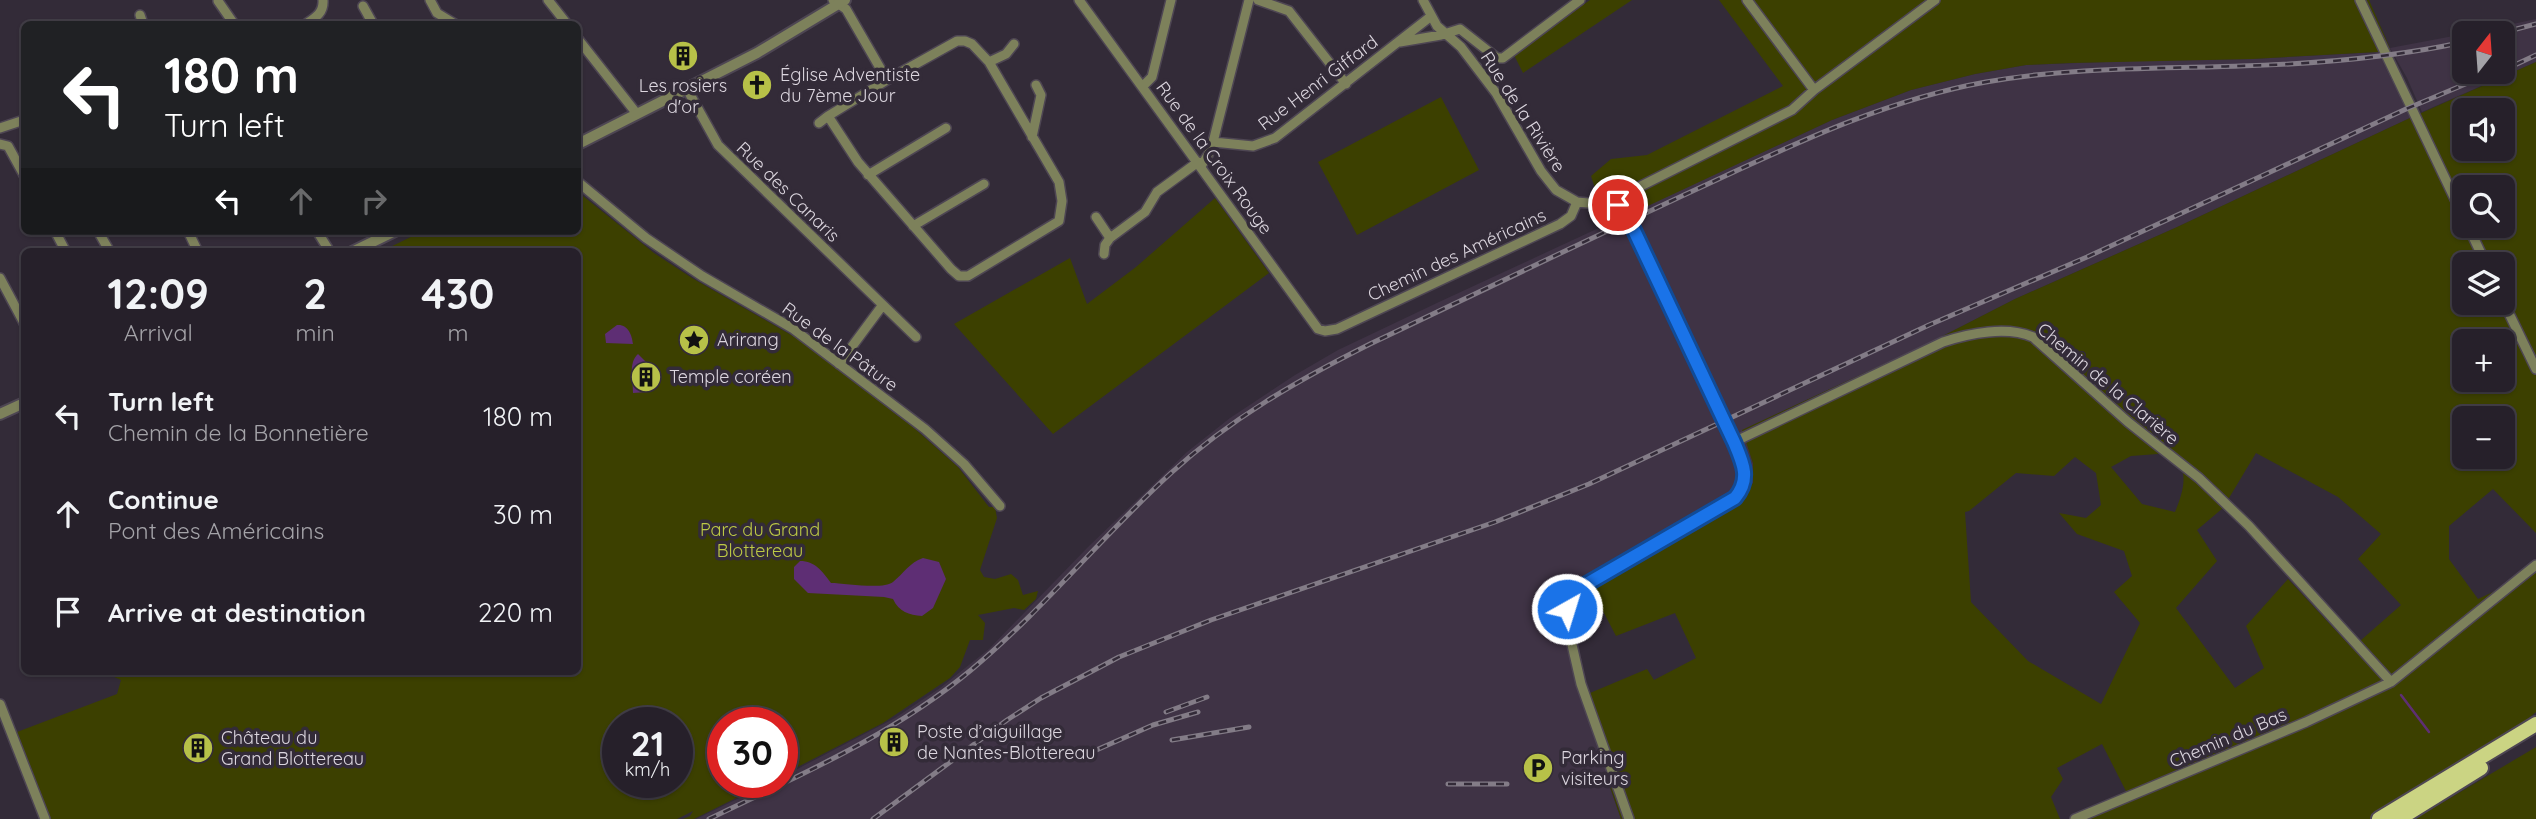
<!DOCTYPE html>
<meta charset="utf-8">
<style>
:root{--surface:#26202a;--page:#322d36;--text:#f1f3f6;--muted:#a4a3a8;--line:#423e47}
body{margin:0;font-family:Quicksand,sans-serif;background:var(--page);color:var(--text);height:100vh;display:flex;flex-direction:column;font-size:26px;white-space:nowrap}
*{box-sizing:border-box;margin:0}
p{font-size:23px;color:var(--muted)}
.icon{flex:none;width:38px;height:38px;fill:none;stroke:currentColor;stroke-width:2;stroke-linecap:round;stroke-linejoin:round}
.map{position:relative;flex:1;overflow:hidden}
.panel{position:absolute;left:21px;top:248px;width:560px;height:427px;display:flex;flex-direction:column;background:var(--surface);border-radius:10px;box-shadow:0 2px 5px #0004,0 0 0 2px var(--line)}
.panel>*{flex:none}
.banner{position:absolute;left:21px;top:21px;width:560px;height:214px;border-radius:10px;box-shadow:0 2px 5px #0004,0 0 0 2px var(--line);background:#202124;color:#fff;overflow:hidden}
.needle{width:46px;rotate:17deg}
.buttons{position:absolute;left:2452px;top:21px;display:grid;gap:14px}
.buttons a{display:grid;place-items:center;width:63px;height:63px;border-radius:10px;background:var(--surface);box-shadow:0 2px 5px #0004,0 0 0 2px var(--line);font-size:35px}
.speed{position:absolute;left:602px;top:707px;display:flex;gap:14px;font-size:35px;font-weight:700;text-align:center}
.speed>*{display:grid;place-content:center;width:91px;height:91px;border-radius:50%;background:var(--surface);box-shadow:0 2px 5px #0004,0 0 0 2px var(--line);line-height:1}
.speed small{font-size:18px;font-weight:400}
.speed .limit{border:10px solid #d22;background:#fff;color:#111}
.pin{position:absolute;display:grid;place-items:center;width:60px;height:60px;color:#fff;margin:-30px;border:4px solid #fff;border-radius:50%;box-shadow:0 2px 7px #0007}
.me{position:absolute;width:77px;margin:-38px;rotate:39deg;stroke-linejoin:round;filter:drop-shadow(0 0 5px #0008)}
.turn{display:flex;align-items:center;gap:24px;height:147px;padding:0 28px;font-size:32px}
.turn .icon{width:91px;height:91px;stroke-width:2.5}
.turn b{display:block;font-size:49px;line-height:60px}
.lanes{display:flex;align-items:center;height:66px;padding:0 28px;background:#0003;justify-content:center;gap:35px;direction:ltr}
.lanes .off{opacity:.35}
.eta{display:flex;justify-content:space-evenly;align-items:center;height:119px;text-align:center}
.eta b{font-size:42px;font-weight:700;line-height:49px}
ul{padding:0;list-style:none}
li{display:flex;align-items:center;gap:21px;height:98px;padding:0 28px}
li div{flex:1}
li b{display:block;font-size:26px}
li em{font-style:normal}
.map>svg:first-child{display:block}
</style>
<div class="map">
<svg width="2536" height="819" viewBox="0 0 2536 819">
<rect width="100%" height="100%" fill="#332b38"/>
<path fill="#3f3345" d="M2536 19V62L2422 112 2407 78 2390 48 2464 34V72H2502V33H2471Z
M2378 52 2410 118 2175 228 2015 299 1933 341 1743 430 1753 463V483L1736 505 1622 571 1592 590 1572 607 1585 680 1615 769 1606 776 1621 819H696L772 782H782V777L895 718 940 688 989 649 1088 547 1187 452 1230 418 1295 375 1338 350 1439 302 1832 120 1911 90 1975 74 2026 65 2130 61 2252 59Z"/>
<path fill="#3c4000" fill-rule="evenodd" d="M1590 0H1632L1523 73 1514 55Z
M1719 0H2369L2390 48 2378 52 2252 59 2071 63 2026 65 1975 74 1911 90 1832 120 1607 225 1591 176 1611 159 1647 155 1783 86Z
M2536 62V533L2493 489 2449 526V559L2478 599 2495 591 2536 561V712L2512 732 2370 819H2088L2131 801 2102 744 2057 768 2063 779 2051 797 2060 819H1621L1606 775 1615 769 1590 693 1647 669 1654 680 1696 658 1675 613 1616 636 1592 590 1736 505 1753 483V463L1742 430 1933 341 2015 299 2175 228 2410 118ZM2464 110H2502V149H2464ZM2464 187H2502V226H2464ZM2464 264H2502V303H2464ZM2464 341H2502V380H2464ZM2464 418H2502V457H2464ZM2171 453C2191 469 2183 492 2175 512L2142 504 2111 467 2131 456ZM2256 453 2338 497 2381 534 2358 559 2401 605 2352 648 2288 579 2246 626 2264 668 2235 688 2176 608 2217 561 2197 530 2223 508ZM2075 457 2096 473 2101 505 2086 518 2059 513 2077 534 2124 551 2132 576 2114 592 2140 623 2101 704 2028 661 1971 602 1965 512 1969 511 2016 473 2054 476Z
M1441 97 1479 170 1357 235 1318 162Z
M578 192 654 253 692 278 798 339 914 428 958 467 989 507H995L997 518 980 570 984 577 995 579 1011 574 1018 580 1023 595 1038 591 1036 599 1024 610 1014 608 978 615 985 623 983 640H970L960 667 950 678 883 723 782 775V723H723V782H768L694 819H683L690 816 693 811 677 819H51L17 732 117 694 121 680 103 672H578V252H380L423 231H578ZM618 723H677V782H618Z
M1215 198 1269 273 1053 434 954 324 1070 258 1087 304 1136 267Z
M2536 747V819H2415Z"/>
<path fill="#5e2e74" d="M617 325C628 324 632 335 633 344L606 343 605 334Z
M638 354 646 362 647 392 633 393C633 380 628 363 638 354Z
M923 558 939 562 946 579 933 608 922 616C909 615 899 612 893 599L884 597 808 593 794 579V567L800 561C815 561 822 571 831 583 844 583 883 590 893 582 904 573 909 563 923 558Z"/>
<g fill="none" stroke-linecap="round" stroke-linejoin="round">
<path stroke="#5e2e74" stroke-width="2.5" d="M2401 695 2429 732"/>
<g stroke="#4e4653" stroke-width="12">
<path id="minor" d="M430 0 437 13 455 24
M548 0 567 24
M833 0 846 9 887 80 957 41H965L972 44 989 62 1059 182 1062 201 1059 221 968 276H959L951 269 858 162 828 116 887 80
M1079 0 1318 329 1325 331 1337 329 1560 224 1571 216 1577 202
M1258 0 1289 11 1346 84
M1423 0 1437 26 1461 47 1496 93 1541 171 1556 190 1577 202 1621 206
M1747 0 1814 90
M2360 0 2464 218
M218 1 234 24
M363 6 373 24
M140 15 143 24
M306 24C315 18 324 13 323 0
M578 39 637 114
M1400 42 1441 35 1460 29 1497 58H1503L1580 0
M989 62 1006 54 1014 44
M1143 86 1152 77 1171 0
M687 89 718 145 916 337
M819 123 828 116
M0 128 24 120
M1032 137 1041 95 1036 85
M1213 142 1253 146 1275 138 1430 17
M0 144 8 146 24 175
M1201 166 1208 155 1213 142 1249 0
M868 175 946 128
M578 182 646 238 702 276 792 328 925 429 964 464 1000 506
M1618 205 1633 190 1792 110 1814 90 1935 0
M1096 217 1110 238 1105 245 1104 254
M913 226 984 184
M2468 226 2486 264
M55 231 66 252
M98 231 110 252
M188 231 198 252
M317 231 330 252
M1110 238 1145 212 1157 192 1198 162
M0 278 24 323
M2502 299 2536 369
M839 364 882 306
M1734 442 1943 342C1970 333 2007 326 2033 337L2128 422 2199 478 2249 526 2391 682
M0 704 45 819
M1629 819 1581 684 1567 623 1568 602 1585 585 1735 498C1752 479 1742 461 1733 439
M2075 819 2306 722 2391 682 2536 565"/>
</g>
<g stroke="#4e4653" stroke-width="14">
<path id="tertiary" d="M578 144 757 53 845 0
M352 252 395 231
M0 414 24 403"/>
</g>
<g stroke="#4e4653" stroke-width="18">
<path id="primary" d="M2379 819 2536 724
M2399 819 2481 768"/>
</g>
<use href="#minor" stroke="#7d815b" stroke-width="9"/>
<use href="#tertiary" stroke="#7d815b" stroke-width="10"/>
<use href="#primary" stroke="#cbd483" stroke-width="14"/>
<g stroke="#837c87" stroke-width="5">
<path id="rail" d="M2501 33 2536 24
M2502 71 2536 55
M1166 712 1207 697
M1172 740 1249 727
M1085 755 1153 725 1198 712
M1448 784H1507
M709 819C800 775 893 735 971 670 1043 610 1102 536 1171 473 1230 419 1298 380 1370 344 1474 294 1579 244 1684 195 1782 150 1879 101 1986 82 2070 67 2155 69 2240 66 2315 64 2390 58 2464 42
M873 819 1007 720 1041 698 1119 657 1211 620 1495 522 1589 484 1929 325 2087 257 2406 109 2494 72"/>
</g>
<use href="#rail" stroke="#332b38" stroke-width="2.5" stroke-dasharray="8" stroke-linecap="butt"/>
<g stroke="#4e4653" stroke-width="12" stroke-linecap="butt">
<path id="minor-bridge" d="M1623 207 1732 437"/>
</g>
<use href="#minor-bridge" stroke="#7d815b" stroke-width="9"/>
</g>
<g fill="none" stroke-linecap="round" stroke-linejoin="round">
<g stroke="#114b97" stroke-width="18">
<path id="route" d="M1567 609 1572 596 1585 585 1735 498C1751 479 1743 463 1734 442L1623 207 1618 205"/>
</g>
<use href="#route" stroke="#1a73e8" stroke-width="12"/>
</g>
<defs>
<g id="building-disc" transform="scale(1.575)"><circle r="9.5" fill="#b7c148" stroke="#332b38"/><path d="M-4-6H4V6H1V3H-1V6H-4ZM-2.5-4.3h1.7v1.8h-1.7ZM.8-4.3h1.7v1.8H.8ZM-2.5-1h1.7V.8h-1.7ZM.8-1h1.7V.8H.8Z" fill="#111"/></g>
<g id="church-disc" transform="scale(1.575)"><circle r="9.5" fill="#b7c148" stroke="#332b38"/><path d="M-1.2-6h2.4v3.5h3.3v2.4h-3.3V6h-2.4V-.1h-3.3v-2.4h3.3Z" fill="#111"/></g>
<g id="sight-disc" transform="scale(1.575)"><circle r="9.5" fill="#b7c148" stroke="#332b38"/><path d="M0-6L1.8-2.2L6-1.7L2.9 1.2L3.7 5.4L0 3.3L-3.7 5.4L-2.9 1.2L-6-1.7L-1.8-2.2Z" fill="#111"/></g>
<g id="parking-disc" transform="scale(1.575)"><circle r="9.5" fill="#b7c148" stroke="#332b38"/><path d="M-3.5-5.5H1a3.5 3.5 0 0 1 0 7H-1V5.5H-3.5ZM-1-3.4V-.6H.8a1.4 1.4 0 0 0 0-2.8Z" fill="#111"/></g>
</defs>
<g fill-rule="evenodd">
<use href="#building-disc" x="683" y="56"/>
<use href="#church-disc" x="757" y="85"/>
<use href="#sight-disc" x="694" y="340"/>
<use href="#building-disc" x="646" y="377"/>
<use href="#building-disc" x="894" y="742"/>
<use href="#building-disc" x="198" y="748"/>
<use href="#parking-disc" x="1538" y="768"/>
</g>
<g text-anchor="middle" stroke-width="7" stroke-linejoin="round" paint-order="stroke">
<g font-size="18" fill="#dbd5de" stroke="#332b38" text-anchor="start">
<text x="780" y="81">Église Adventiste<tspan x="780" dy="21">du 7ème Jour</tspan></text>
<text x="683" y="92" text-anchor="middle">Les rosiers<tspan x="683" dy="21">d'or</tspan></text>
<text x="717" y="346">Arirang</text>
<text x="669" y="383">Temple coréen</text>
<text x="917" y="738">Poste d’aiguillage<tspan x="917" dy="21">de Nantes-Blottereau</tspan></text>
<text x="221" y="744">Château du<tspan x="221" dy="21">Grand Blottereau</tspan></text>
<text x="1561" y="764">Parking<tspan x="1561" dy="21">visiteurs</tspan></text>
</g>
<g font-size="18" fill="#dbd5de" stroke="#332b38">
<text transform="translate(1318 83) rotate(-37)" y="6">Rue Henri Giffard</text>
<text transform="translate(1523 112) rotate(57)" y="6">Rue de la Rivière</text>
<text transform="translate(1214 158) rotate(54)" y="6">Rue de la Croix Rouge</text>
<text transform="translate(788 192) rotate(44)" y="6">Rue des Canaris</text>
<text transform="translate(1457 255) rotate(-25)" y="6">Chemin des Américains</text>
<text transform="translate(840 347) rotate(36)" y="6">Rue de la Pâture</text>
<text transform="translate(2108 384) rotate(40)" y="6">Chemin de la Clarière</text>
<text transform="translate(2228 738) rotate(-23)" y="6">Chemin du Bas</text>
</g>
<g font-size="18" fill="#bdc945" stroke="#332b38">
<text x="760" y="536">Parc du Grand<tspan x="760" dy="21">Blottereau</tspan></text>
</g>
</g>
</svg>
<div class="buttons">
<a><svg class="needle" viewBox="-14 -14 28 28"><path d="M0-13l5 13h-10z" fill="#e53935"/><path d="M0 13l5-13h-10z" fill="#a4a3a8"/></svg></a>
<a><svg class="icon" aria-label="sound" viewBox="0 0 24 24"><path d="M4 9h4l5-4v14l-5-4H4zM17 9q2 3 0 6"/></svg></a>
<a><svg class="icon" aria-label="search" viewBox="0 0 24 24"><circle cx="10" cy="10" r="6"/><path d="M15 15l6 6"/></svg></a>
<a><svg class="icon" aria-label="layers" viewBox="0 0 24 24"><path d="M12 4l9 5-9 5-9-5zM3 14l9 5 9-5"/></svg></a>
<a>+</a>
<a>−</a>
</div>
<div class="speed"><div>21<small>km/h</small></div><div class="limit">30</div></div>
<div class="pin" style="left:1618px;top:205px;background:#d93025"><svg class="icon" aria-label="arrive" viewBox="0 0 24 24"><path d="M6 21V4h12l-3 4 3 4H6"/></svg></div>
<svg class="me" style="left:1567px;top:609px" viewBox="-20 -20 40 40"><circle r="17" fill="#1a73e8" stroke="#fff" stroke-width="3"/><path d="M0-11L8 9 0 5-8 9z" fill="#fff"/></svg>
<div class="banner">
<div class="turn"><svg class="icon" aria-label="left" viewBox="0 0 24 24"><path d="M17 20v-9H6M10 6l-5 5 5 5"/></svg><div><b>180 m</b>Turn left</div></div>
<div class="lanes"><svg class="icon" aria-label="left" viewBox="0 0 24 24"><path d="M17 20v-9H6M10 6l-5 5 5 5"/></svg><svg class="icon off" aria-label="ahead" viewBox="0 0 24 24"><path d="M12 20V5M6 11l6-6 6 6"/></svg><svg class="icon off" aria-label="right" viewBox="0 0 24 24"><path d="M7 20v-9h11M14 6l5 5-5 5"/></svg></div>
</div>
<section class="panel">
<div class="eta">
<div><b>12:09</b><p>Arrival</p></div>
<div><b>2</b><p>min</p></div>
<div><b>430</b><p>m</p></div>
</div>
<ul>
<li><svg class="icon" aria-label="left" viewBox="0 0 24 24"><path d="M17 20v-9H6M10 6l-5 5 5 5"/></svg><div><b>Turn left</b><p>Chemin de la Bonnetière</p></div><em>180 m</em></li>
<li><svg class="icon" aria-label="ahead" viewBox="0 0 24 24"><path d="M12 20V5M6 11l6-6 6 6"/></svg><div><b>Continue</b><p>Pont des Américains</p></div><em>30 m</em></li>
<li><svg class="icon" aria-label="arrive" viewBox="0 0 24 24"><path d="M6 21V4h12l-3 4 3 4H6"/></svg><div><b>Arrive at destination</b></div><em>220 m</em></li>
</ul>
</section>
</div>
